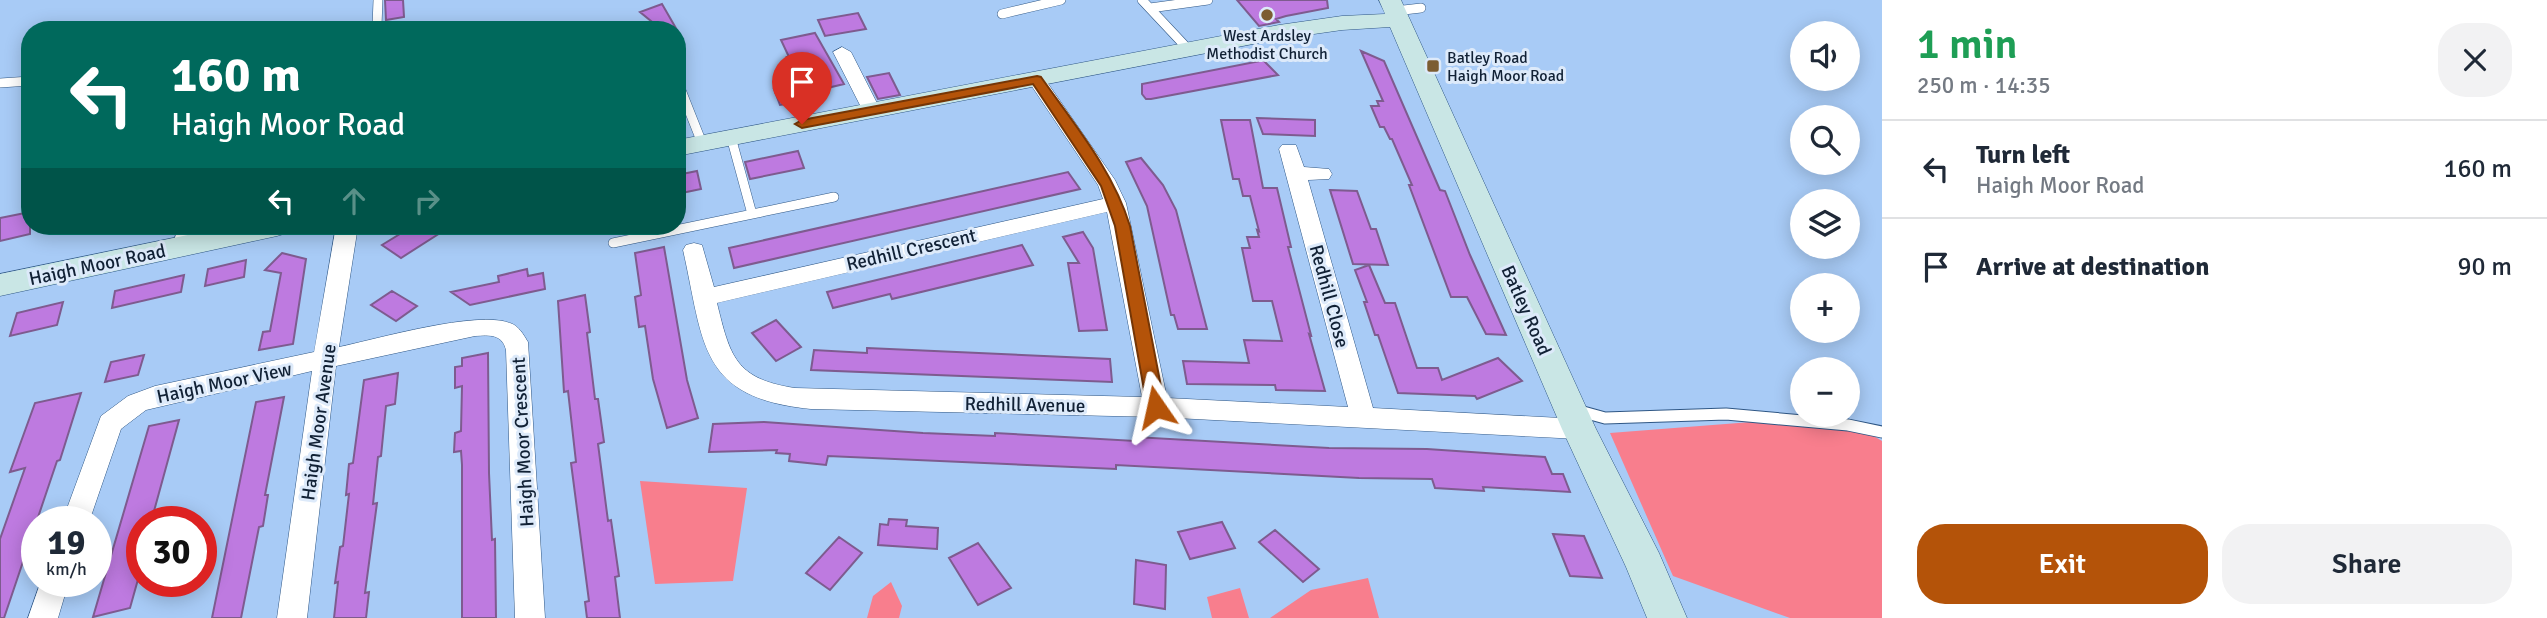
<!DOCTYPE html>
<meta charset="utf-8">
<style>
:root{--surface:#fff;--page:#f2f2f3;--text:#1f2937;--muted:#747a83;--line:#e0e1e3;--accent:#b45309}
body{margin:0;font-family:Signika,sans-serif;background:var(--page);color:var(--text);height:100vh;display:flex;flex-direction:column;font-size:26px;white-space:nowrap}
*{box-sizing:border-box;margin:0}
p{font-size:23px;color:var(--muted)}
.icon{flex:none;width:38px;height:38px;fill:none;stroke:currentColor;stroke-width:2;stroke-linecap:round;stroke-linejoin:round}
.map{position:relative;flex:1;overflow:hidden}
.details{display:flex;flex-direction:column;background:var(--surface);width:665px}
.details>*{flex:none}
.hud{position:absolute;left:21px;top:21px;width:665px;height:214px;border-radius:28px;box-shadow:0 4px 18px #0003;background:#00695c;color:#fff;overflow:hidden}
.controls{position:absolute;left:1790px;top:21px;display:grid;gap:14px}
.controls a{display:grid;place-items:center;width:70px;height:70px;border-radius:50%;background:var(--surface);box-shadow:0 4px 18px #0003;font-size:35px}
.speed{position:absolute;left:21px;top:506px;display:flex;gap:14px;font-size:35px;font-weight:700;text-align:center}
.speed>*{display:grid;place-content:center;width:91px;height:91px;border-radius:50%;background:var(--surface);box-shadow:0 4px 18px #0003;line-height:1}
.speed small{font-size:18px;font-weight:400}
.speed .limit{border:10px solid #d22;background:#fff;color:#111}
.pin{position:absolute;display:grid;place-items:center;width:60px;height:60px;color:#fff;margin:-72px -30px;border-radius:50% 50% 50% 0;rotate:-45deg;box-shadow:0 0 7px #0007}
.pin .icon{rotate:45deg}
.me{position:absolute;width:77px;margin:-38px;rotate:349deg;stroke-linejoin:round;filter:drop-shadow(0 0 5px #0008)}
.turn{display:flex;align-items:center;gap:24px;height:147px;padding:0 35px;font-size:32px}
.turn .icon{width:91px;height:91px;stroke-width:2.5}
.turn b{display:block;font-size:49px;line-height:60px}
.lanes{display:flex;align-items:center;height:66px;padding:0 35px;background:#0003;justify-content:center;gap:35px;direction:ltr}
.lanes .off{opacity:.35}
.round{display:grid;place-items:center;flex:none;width:74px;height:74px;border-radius:28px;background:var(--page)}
.summary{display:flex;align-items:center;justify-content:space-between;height:119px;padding:0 35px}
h1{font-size:42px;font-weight:600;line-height:52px;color:#1e9e55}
.primary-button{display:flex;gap:14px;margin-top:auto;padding:14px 35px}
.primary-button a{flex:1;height:80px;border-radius:28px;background:var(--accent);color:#fff;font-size:28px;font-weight:600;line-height:80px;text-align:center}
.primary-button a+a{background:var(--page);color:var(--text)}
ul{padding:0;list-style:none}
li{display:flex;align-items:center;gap:21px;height:98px;padding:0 35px;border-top:2px solid var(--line)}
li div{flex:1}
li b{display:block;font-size:26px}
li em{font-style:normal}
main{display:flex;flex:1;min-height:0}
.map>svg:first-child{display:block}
</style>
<main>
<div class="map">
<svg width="1882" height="618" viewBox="0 0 1882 618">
<rect width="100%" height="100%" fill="#a8cbf6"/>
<path fill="#f87e8d" d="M1839 415 1882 441V618H1790L1673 576 1610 433Z
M640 481 747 488 733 581 655 584Z
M1368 578 1379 618H1270L1311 590Z
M891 582 902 606 899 618H867L873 596Z
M1240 588 1249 618H1212L1207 597Z"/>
<path fill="#be7ae0" stroke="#7e5b8f" stroke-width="2" d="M385 0H403L404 17 386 20Z
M1237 0H1327L1328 8 1286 16 1276 19 1279 22 1259 26Z
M662 4 677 30H662L640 12Z
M858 13 866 29 825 36 818 20Z
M815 33 844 84 806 93 787 57H789L781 40Z
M1361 51 1384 61 1440 190 1445 191 1470 255 1506 335 1486 334 1467 297H1451L1409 185H1412L1392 139H1390L1384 127H1380L1371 106H1379L1377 101H1383Z
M1260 61H1264L1278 75 1151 99H1146L1142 94V84Z
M889 73 900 95 878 99 867 77Z
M793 85 800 102 780 105 774 89Z
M1257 118 1315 120V136L1263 134Z
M1221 120H1250L1263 188H1277L1291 247H1288L1311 335 1309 334 1325 391 1276 390 1275 385 1187 384 1183 361 1249 363 1244 340 1282 341 1272 301H1253L1242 248H1250L1247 237H1259L1257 230 1259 231 1250 196H1243L1239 179H1233Z
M798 151 804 168 750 179 745 162Z
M1141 158 1163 185 1176 210 1207 329H1178L1174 315H1171L1147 206 1126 162Z
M697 171 701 189 677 194V175Z
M1068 172 1080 189 734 268 729 248Z
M1330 190 1357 191 1371 229H1376L1388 265 1353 264Z
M30 212V234L0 241V218Z
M413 226H451L401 258 382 245Z
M1083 232 1093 248 1107 330 1079 331 1068 263H1079L1063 237Z
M1022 245 1033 265 892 299 890 294 833 308 827 292Z
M664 247 687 380 698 418 667 428 653 379 645 326 639 327 635 297 641 295 635 253Z
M282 253 306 259 293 344 259 350 263 332 270 331 281 273 265 270Z
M246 260 244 277 205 286 208 269Z
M1369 265 1385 303H1395L1417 368H1438L1442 380 1498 358 1522 381 1477 399 1475 396 1398 393 1378 335H1375L1364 302H1367L1355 270Z
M527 269 528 276 543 273 545 289 470 305 451 292 499 282 498 276Z
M184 275 181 292 112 308 115 291Z
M392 291 417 306 396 321 371 305Z
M585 295 590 332 587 333 595 399H598L604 442 598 444 608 521 611 520 619 576 615 577 620 618H587L585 602 589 601 571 463 576 462 568 391 564 392 558 301Z
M63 302 57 325 10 336 17 313Z
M776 320 801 347 776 361 752 333Z
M867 348 1110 359 1112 382 811 370 814 350 867 353Z
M488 353 489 473 492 540 495 539 496 618H462V465L461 451 454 452 455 433 461 431 462 386 455 388V367L462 366V358Z
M144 355 138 375 105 382 111 362Z
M398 373 395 404 386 406 381 456 378 457 373 504 377 503 365 593 369 592 366 618H334L338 582 335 583 340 547 343 546 349 494 346 495 349 464 353 463 364 380Z
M81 393 60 460 57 461 4 618H0V539L25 468 10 472 35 403Z
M284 397 265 495H268L263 526 259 527 241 618H212L256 402Z
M179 420 151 522H142V565L130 608 93 617 149 426Z
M764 422 923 433 995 436V433L1135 441V437L1329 448 1427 449 1545 457 1552 474H1563L1570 492 1483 487 1484 491 1435 488 1432 479 1359 478 1116 465V469L828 456 826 465 789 461 790 454 776 453 777 450 709 452 713 424Z
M889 519 907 520 906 526 938 528 937 549 878 545 880 524 888 525Z
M1222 522 1235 548 1190 559 1178 532Z
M1275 530 1319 569 1303 582 1259 542Z
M1553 534 1584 536 1602 578 1570 576Z
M839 537 862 553 830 590 806 573Z
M978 543 1011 588 978 605 949 558Z
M1136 560 1166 565 1165 609 1134 604Z"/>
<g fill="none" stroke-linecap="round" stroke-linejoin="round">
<g stroke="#2f5785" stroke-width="10">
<path id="lane-far1" d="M1142 0 1188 49
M1150 8 1208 0
M1395 11 1421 8
M1002 14 1061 0
M374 30 377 26 378 0
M677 80 702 143
M0 83 30 81
M731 137 752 214
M613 243 834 197"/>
</g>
<g stroke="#2f5785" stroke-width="13">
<path id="lane" d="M1576 410 1605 418 1726 414 1848 425 1882 432"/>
</g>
<g stroke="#2f5785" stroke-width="1">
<path id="street" d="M842 47 851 52 881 111 879 115H865L863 111 833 52Z
M1036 74 1042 75 1115 180 1126 203 1167 398 1348 407 1279 149 1282 145H1296L1304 167 1329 169 1332 174 1329 179 1308 180 1373 408 1579 419 1588 422 1592 429 1588 436 1579 439 1156 417 811 409C698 398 704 343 683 250L686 245 694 243 702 245 714 287 1103 199 1098 185 1027 79ZM1107 212 1142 397 795 388C735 379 730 356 717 303Z
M179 226H200L191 251 183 253 175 251 172 246Z
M336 226H358L339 347C377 339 477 310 510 323 519 326 523 334 528 342L545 618H515L506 350C502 334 490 335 475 336L336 366 307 618H277L312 371 146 410 121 429 89 522H62L101 416 128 396 155 386 314 352Z
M41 581H69L58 618H28Z"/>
</g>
<g stroke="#2f5785" stroke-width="1">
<path id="secondary" d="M1379 0H1401L1596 429 1659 553 1687 618H1647L1626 567 1562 429 1390 27 1342 30 1279 39 677 156V140L1279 25 1342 16 1385 14Z
M231 226H292L287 233 277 236 0 296V274Z"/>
</g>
<use href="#lane-far1" stroke="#fff" stroke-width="9"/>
<use href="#lane" stroke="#fff" stroke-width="11"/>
<use href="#street" fill="#fff" fill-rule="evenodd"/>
<use href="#secondary" fill="#c9e6e5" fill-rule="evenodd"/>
</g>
<path fill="#b45309" stroke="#753606" stroke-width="2" d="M1037 76 1041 77C1074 124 1113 170 1130 226L1165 407 1162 412H1150L1147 407 1115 226 1101 186 1033 84 802 128 795 124 802 120Z"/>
<g fill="#7c5d32" stroke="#ddeafa" stroke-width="2.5">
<circle cx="1267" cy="15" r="7"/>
<rect x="1426" y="59" width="14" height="14" rx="3.5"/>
</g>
<g text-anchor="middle" stroke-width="6" stroke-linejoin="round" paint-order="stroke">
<g font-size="16" fill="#112135" stroke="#ddeafa">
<text x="1267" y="41">West Ardsley<tspan x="1267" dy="18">Methodist Church</tspan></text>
<text x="1447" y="63" text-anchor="start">Batley Road<tspan x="1447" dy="18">Haigh Moor Road</tspan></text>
</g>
<g font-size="19" fill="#112135" stroke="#ddeafa">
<text transform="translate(911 249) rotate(-13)" y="7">Redhill Crescent</text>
<text transform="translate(97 264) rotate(-12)" y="7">Haigh Moor Road</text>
<text transform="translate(1330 296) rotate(75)" y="7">Redhill Close</text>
<text transform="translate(1527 310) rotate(66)" y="7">Batley Road</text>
<text transform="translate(224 382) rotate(-12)" y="7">Haigh Moor View</text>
<text transform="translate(1025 404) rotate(1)" y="7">Redhill Avenue</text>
<text transform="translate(318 422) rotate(-82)" y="7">Haigh Moor Avenue</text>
<text transform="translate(522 442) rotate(-93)" y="7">Haigh Moor Crescent</text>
</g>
</g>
</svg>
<div class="controls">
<a><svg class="icon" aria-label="sound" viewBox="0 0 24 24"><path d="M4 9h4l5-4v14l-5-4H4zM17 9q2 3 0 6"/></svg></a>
<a><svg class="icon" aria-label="search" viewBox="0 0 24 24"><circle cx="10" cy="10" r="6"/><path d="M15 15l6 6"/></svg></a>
<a><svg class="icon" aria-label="layers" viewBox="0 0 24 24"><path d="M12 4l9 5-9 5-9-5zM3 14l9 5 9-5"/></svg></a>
<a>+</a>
<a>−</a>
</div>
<div class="speed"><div>19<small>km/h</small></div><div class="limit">30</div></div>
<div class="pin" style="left:802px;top:124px;background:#d93025"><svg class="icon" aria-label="arrive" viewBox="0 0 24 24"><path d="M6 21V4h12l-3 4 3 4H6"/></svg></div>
<svg class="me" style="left:1156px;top:407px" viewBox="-20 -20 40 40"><path d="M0-17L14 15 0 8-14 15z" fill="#b45309" stroke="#fff" stroke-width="4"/></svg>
<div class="hud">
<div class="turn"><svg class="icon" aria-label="left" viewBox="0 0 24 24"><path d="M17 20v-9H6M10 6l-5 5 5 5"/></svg><div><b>160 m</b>Haigh Moor Road</div></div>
<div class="lanes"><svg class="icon" aria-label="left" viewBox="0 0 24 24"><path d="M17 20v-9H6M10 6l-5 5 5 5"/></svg><svg class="icon off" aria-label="ahead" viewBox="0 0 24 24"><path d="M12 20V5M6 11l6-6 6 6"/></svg><svg class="icon off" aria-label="right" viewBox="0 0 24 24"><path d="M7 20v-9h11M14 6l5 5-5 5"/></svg></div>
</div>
</div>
<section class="details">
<div class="summary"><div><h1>1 min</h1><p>250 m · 14:35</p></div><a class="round"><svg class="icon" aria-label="close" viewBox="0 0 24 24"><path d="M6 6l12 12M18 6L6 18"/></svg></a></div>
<ul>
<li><svg class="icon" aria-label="left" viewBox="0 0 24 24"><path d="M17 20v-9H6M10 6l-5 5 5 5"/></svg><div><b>Turn left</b><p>Haigh Moor Road</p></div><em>160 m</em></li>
<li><svg class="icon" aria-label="arrive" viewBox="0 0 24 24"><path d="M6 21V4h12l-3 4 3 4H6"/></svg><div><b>Arrive at destination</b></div><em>90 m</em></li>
</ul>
<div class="primary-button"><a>Exit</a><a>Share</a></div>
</section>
</main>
